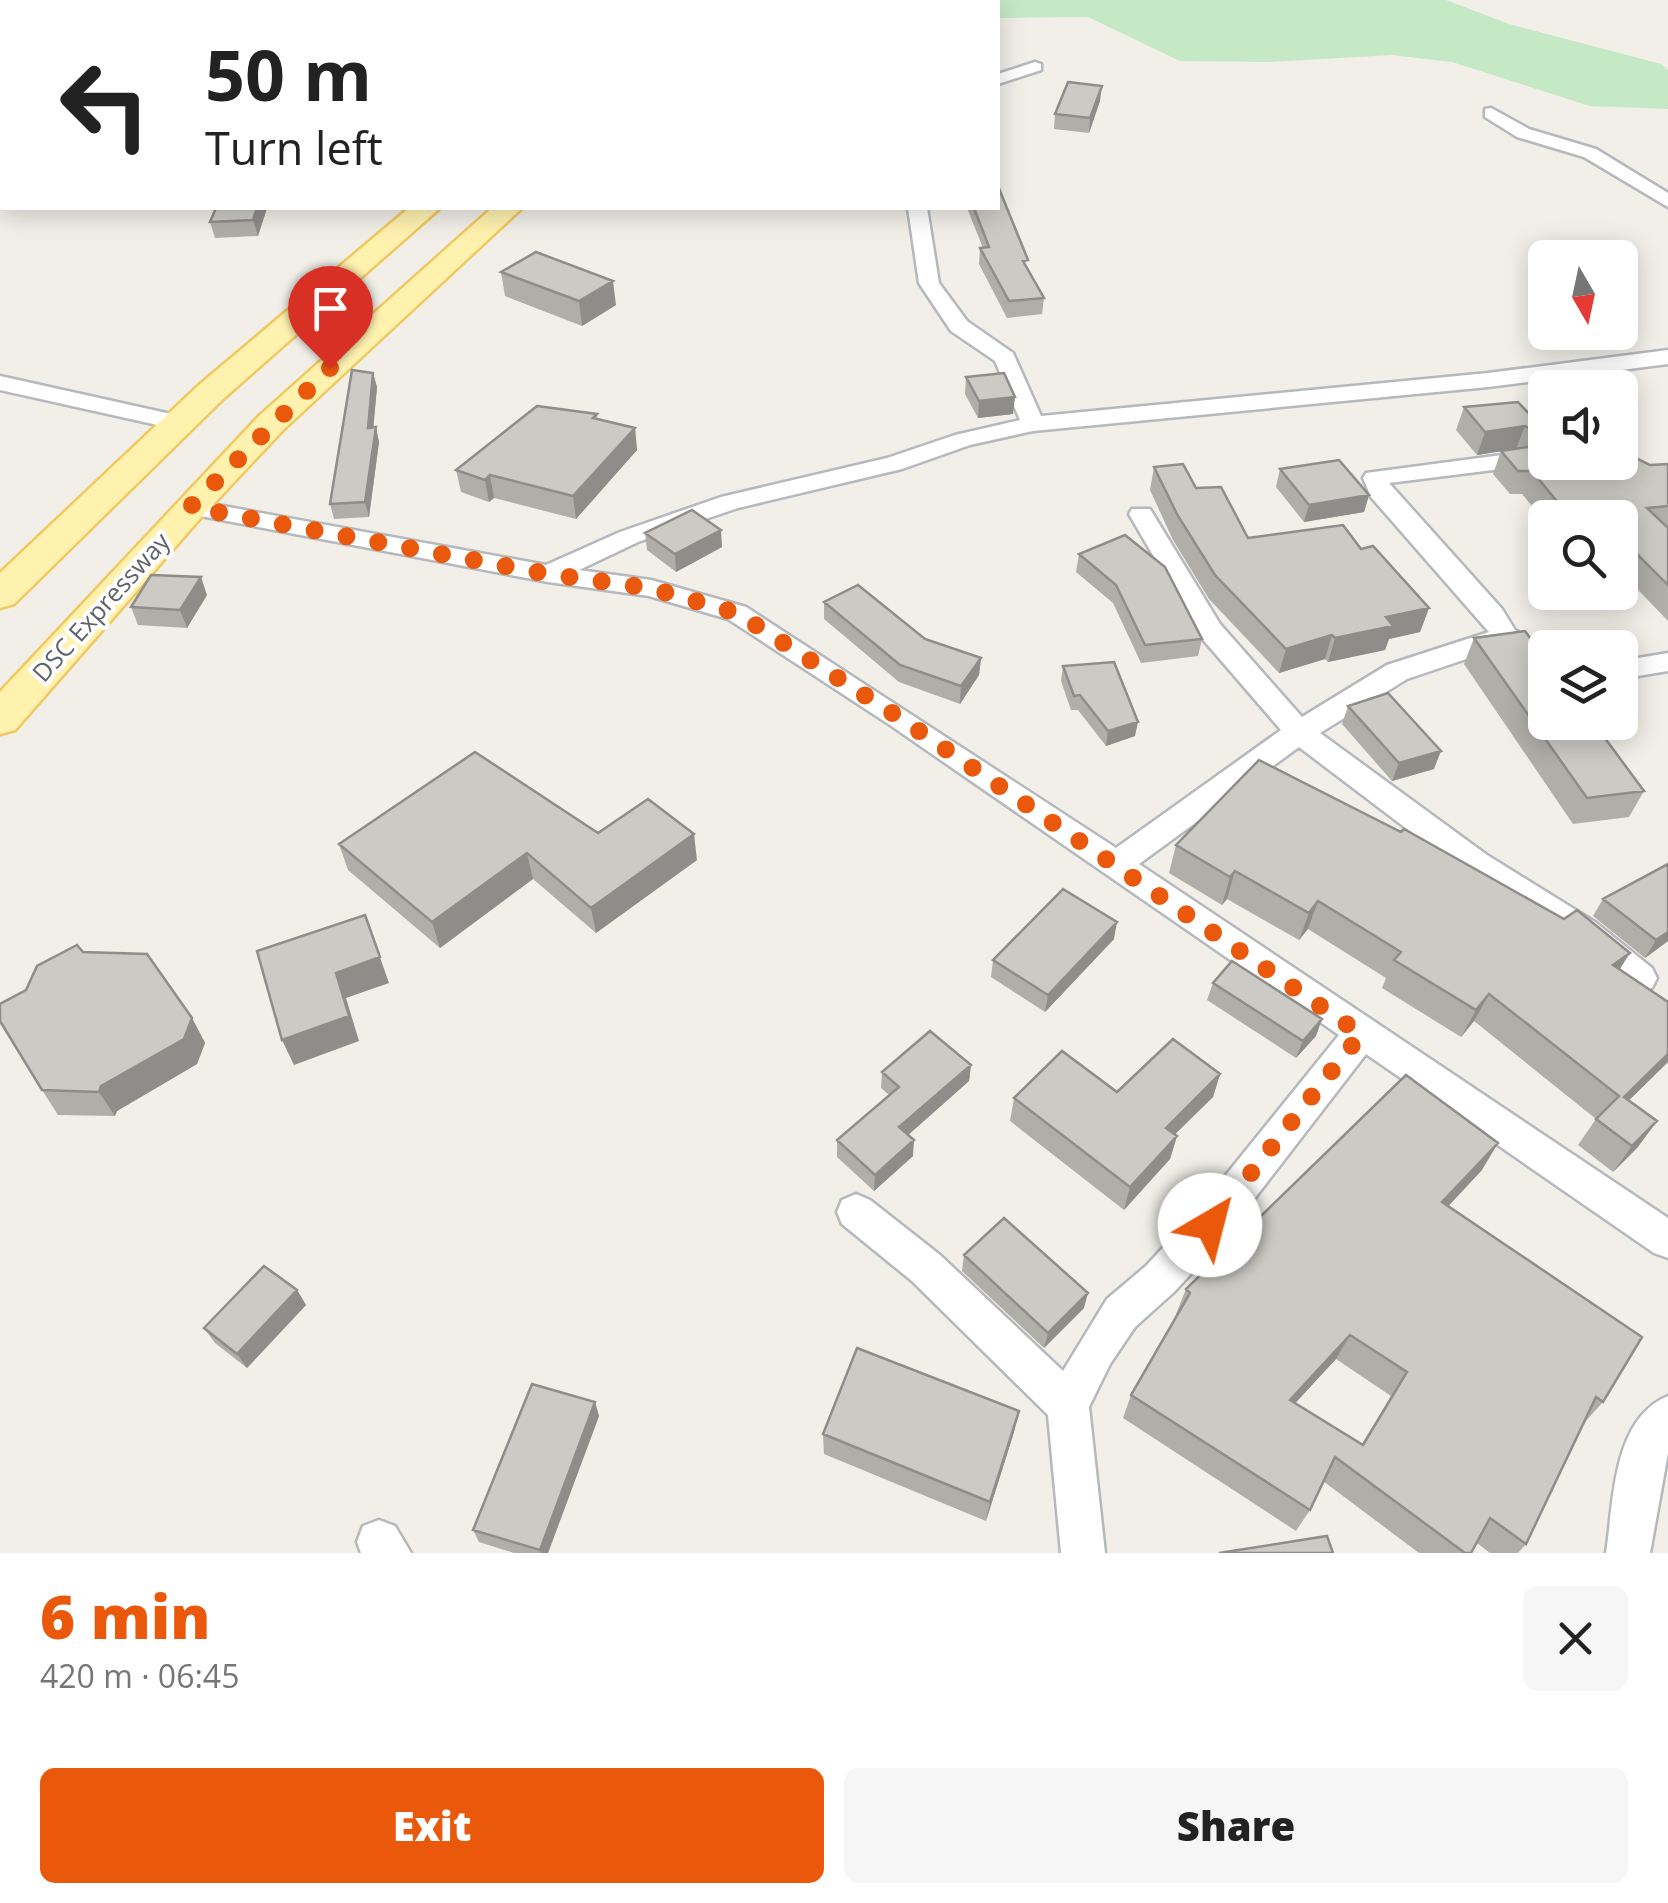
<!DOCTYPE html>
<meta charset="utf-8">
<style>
:root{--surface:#fff;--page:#f6f6f6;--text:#222;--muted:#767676;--accent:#ea580c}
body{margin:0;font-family:"Open Sans",sans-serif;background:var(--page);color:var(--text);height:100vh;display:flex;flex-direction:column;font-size:38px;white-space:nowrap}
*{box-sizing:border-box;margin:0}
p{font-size:32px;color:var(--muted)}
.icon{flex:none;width:55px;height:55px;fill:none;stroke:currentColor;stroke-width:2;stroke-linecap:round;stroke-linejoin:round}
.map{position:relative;height:1553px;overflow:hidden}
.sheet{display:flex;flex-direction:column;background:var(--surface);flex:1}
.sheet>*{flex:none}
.banner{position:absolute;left:0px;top:0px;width:1000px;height:210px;box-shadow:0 5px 25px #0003;background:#fff;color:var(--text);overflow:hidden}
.needle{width:65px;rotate:171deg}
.buttons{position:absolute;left:1528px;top:240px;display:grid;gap:20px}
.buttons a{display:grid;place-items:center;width:110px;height:110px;border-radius:15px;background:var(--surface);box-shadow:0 5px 25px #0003;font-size:50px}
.pin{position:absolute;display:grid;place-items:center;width:85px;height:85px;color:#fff;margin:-102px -42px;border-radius:50% 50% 50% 0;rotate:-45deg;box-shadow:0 0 10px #0007}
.pin .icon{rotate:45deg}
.me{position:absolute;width:110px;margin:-55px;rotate:37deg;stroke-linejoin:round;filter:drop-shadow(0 0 8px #0008)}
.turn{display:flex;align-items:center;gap:35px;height:210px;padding:0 40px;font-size:45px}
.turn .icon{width:130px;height:130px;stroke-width:2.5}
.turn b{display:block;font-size:70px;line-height:85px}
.round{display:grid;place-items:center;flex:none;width:105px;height:105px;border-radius:15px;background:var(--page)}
.headline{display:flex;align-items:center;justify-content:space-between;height:170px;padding:0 40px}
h1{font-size:60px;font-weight:800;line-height:75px;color:var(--accent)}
.button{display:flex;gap:20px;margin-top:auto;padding:20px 40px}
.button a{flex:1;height:115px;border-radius:15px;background:var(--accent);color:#fff;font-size:40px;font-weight:800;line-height:115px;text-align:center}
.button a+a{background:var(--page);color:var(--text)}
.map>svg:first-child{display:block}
</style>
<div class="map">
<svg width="1668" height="1553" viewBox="0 0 1668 1553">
<rect width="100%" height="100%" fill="#f1efe8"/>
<path fill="#c5e8c5" d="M877 0H1446L1509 24 1661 64 1668 70V109L1590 106 1452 62 1392 55 1270 62 1180 61 1088 17 998 18V2H873Z"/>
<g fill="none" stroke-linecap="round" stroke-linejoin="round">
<g stroke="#b5b8bc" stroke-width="5">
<path id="street" d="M1035 62 1041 64V70L998 84V74Z
M1491 108 1529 129 1596 149 1668 193V207L1584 157 1517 137 1485 117V109Z
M908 208H927L939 283 967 321 1013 353 1041 416 1488 373 1668 350V364L1488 387 1033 431 970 445 902 469 738 508 638 542 579 570 651 580 746 607 1116 848 1281 730 1200 636 1129 514 1132 509H1150L1220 624 1302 717 1387 665 1489 632 1371 497 1363 478 1366 473 1517 453 1529 460 1517 467 1389 483 1502 609 1515 630 1545 648V669L1502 647 1407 679 1320 733 1487 855 1595 922 1652 968 1657 978 1652 988 1640 992 1628 988 1571 940 1465 873 1299 747 1139 864 1668 1218V1258L1654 1253 1366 1054 1224 1238 1174 1292 1135 1327 1110 1364 1089 1407 1105 1553H1061L1048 1415 912 1281 842 1224 837 1212 842 1200 856 1194 870 1200 940 1255 1063 1371 1107 1299 1146 1266 1196 1212 1339 1035 890 725 728 619 649 596 548 582 190 514 178 507 190 500 546 565 620 532 721 497 887 458 955 435 1020 420 995 361 951 331 919 283Z
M0 376 180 416 192 423 180 430 0 390Z
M1668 653V671L1620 679V661Z
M1668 1396V1453L1650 1553H1606C1614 1502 1612 1419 1668 1396Z
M379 1520 395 1526 411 1553H361L357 1542 363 1526Z"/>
</g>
<g stroke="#f2c960" stroke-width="5">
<path id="primary" d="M409 208H440L223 399 14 604 0 608V573L199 385Z
M492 208H522L283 430 203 515 15 730 0 734V692L259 416Z"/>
</g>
<use href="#street" fill="#fff" fill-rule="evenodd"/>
<use href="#primary" fill="#fff2af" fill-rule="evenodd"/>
</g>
<path fill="#afaea9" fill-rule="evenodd" d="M1100 101 1089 133 1054 129 1055 114Z
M267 208 258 236 215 238 210 222Z
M967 208H998L1027 269 1044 298 1042 314 1007 318 979 264 980 248H983Z
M501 272 616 305 582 326 505 296Z
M373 373 377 387 373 427 379 442 369 517 334 519 330 504Z
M966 377 1013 414 978 418 965 394Z
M1464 407 1545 431V462L1650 465 1668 464V621L1620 571V518H1545V522L1522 494H1510L1493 474 1501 451 1477 455 1456 430Z
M597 414 598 419 635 428 637 450 576 519 494 498 489 502 461 492 456 470Z
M1154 467 1196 488 1248 538 1361 549 1429 608 1420 632 1389 639 1385 650 1328 662 1325 659 1279 673 1209 599 1173 540 1150 490Z
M1280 469 1369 495 1364 512 1304 522 1276 487Z
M645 533 722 547 676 572 647 550Z
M1079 554 1202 639 1198 656 1141 663 1113 603 1076 572Z
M207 595 187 628 138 625 131 607Z
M824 602 925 639 981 658 979 675 960 704 899 682 824 619Z
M1474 638 1644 791 1629 817 1573 824 1464 664Z
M1063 666 1135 736 1106 746 1078 710H1071L1061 681Z
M1348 706 1434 769 1392 781 1342 724Z
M598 833 697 860 596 933 533 879 440 948 348 870 339 844Z
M1176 845 1620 969 1668 1002V1062L1628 1101 1657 1121 1637 1148 1613 1172 1578 1145 1596 1119 1474 1021 1461 1037 1382 988 1386 978 1308 929 1299 940 1227 899 1222 905 1169 873Z
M1668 864V941L1645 958 1593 916 1603 899Z
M1114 939 1045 1012 991 977 993 960Z
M83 952 192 1018 205 1043 197 1064 117 1111 115 1116 58 1115 42 1090 26 990Z
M1213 983 1316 1036 1296 1058 1207 1000Z
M971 1065 969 1081 908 1135 913 1156 874 1191 837 1157V1140L889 1095 881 1088 882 1072Z
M1220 1074 1213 1097 1175 1134 1177 1136 1170 1159 1124 1210 1010 1121 1014 1098 1117 1092Z
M1482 1170 1448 1206 1603 1402 1583 1424 1526 1544 1518 1553H1490L1477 1543 1471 1553H1419L1323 1481 1310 1510 1296 1531 1123 1418 1131 1395 1178 1315 1176 1314 1186 1289ZM1336 1359 1391 1396 1362 1444 1295 1403Z
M964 1255 1084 1308 1044 1348 962 1271Z
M297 1290 306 1305 247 1368 215 1343 204 1328Z
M595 1402 599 1416 548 1553H514L479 1542 473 1530Z
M1014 1432 986 1521 824 1454 823 1434Z"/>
<path fill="#8f8d8a" d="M1102 86 1100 101 1089 133 1090 118Z
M257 208H267L258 236 253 220Z
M613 281 616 305 582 326 579 301Z
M373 373 377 387 372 443 368 428Z
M1015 397 1013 414 978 418 979 401Z
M1525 426 1516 449 1477 455 1485 432Z
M376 427 379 442 369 517 365 502Z
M635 428 637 450 576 519 573 496Z
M490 475 494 498 489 502 485 480Z
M1369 495 1364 512 1304 522 1309 505Z
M721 530 722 547 676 572 675 554Z
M201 577 207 595 187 628 180 610Z
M1429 608 1420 632 1389 639 1385 650 1328 662 1335 638 1386 617Z
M1332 635 1325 659 1279 673 1286 649Z
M981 658 979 675 960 704 961 686Z
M1138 722 1135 736 1106 746 1108 731Z
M1441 751 1434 769 1392 781 1399 763Z
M694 834 697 860 596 933 591 908Z
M527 853 533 879 440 948 432 922Z
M1235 871 1227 899 1222 905 1230 877Z
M1318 901 1308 929 1299 940 1309 913Z
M365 915 389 983 346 998 359 1041 294 1065 282 1040 336 973Z
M1117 922 1114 939 1045 1012 1048 995Z
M1668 932V941L1645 958 1656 940Z
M1630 953 1613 980V965Z
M1489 994 1474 1021 1461 1037 1476 1010Z
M192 1018 205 1043 197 1064 117 1111 115 1116 99 1092 101 1086Z
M1322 1019 1316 1036 1296 1058 1303 1041Z
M1668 1054V1062L1605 1124 1624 1097Z
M971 1065 969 1081 898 1144 899 1127Z
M1220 1074 1213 1097 1159 1150 1166 1128Z
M1657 1121 1637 1148 1613 1172 1632 1146Z
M1177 1136 1170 1159 1124 1210 1130 1187Z
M914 1140 913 1156 874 1191 875 1175Z
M1498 1143 1482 1170 1427 1229 1442 1202Z
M297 1290 306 1305 247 1368 237 1354Z
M1088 1293 1084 1308 1044 1348 1048 1333Z
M1350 1335 1336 1359 1277 1423 1290 1400Z
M595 1402 599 1416 548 1553H541L540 1550Z
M1019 1411 1014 1432 986 1521 990 1502Z"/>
<path fill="#cccac5" stroke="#8f8d8a" stroke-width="2.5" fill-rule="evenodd" d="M1068 82 1102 86 1090 118 1055 114Z
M998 186 1028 260 1023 261 1044 298 1009 301 980 248 989 247 974 208H998Z
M216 208H257L253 220 210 222Z
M536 252 613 281 579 301 501 272Z
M352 370 373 373 368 428 376 427 365 502 330 504Z
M1004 373 1015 397 979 401 966 377Z
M1518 402 1545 431V462H1620V450L1650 465 1668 464V506L1647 508 1668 528V585L1620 537V518H1601L1596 513 1569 516 1532 471H1518L1501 451 1528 447 1540 440V434L1525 426 1485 432 1464 407Z
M537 406 597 414 593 418 635 428 573 496 490 475 485 480 456 470Z
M1339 460 1369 495 1309 505 1280 469Z
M1183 464 1196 488 1221 487 1248 538 1343 525 1361 549 1373 546 1429 608 1386 617 1393 626 1335 638 1332 635 1286 649 1215 575 1178 516 1154 467Z
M692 510 721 530 675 554 645 533Z
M1125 535 1165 567 1202 639 1145 645 1116 585 1079 554Z
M151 575 201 577 180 610 131 607Z
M858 585 925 639 981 658 961 686 900 665 824 602Z
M1525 631 1545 658V722H1593L1644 791 1587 798 1474 638Z
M1114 662 1138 722 1108 731 1080 695 1074 696 1063 666Z
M1388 693 1441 751 1399 763 1348 706Z
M475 752 598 833 648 799 694 834 591 908 527 853 432 922 339 844Z
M1259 760 1401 832 1404 829 1564 919 1577 910 1630 953 1613 965 1668 1002V1054L1624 1097 1657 1121 1632 1146 1596 1119 1619 1096 1489 994 1476 1010 1394 960 1401 952 1318 901 1309 913 1235 871 1230 877 1176 845Z
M1668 864V932L1656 940 1603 899Z
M1063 889 1117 922 1048 995 993 960Z
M365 915 380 957 336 973 349 1016 282 1040 257 951Z
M77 945 83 952 147 954 192 1018 184 1039 101 1086 99 1092 42 1090 0 1021V1004L26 990 37 966Z
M1232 961 1322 1019 1303 1041 1213 983Z
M930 1031 971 1065 899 1127 914 1140 875 1175 837 1140 899 1087 882 1072Z
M1173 1039 1220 1074 1166 1128 1177 1136 1130 1187 1014 1098 1062 1051 1117 1092Z
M1406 1075 1498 1143 1442 1202 1642 1337 1603 1402 1596 1397 1526 1544 1490 1518 1471 1553H1465L1335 1457 1310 1510 1131 1395 1190 1293 1186 1289ZM1350 1335 1407 1372 1363 1445 1290 1400Z
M1004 1218 1088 1293 1048 1333 964 1255Z
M264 1266 297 1290 237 1354 204 1328Z
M857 1348 1019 1411 990 1502 823 1434Z
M532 1384 595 1402 540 1550 473 1530Z
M1327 1536 1333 1553H1219Z"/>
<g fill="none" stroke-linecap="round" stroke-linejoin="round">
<path stroke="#ea580c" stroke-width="18" stroke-dasharray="0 32.4" d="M330 368 190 507 548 574 650 588 737 613 900 718 1361 1034 1210 1225"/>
</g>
<g text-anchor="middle" stroke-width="8" stroke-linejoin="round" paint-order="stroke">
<g font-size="25" fill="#5f6368" stroke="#fff">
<text transform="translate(101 607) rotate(-48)" y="9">DSC Expressway</text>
</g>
</g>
</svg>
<div class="buttons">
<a><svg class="needle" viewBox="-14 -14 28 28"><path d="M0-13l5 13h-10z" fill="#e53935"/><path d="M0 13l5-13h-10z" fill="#767676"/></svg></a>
<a><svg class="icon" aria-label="sound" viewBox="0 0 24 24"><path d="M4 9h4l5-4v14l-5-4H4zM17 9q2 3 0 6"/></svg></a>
<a><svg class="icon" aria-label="search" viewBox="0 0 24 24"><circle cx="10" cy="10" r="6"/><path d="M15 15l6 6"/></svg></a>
<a><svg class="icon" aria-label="layers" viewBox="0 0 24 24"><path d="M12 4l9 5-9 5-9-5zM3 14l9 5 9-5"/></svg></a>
</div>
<div class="pin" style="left:330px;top:368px;background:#d93025"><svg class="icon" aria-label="arrive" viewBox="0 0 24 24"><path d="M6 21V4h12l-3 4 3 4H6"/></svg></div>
<svg class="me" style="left:1210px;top:1225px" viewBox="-20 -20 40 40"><circle r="19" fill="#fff"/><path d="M0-13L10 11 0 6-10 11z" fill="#ea580c"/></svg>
<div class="banner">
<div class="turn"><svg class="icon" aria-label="left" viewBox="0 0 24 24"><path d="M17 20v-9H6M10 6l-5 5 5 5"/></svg><div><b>50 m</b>Turn left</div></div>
</div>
</div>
<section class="sheet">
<div class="headline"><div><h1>6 min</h1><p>420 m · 06:45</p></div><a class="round"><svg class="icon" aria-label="close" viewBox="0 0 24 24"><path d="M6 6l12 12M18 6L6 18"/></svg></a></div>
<div class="button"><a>Exit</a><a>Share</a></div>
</section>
